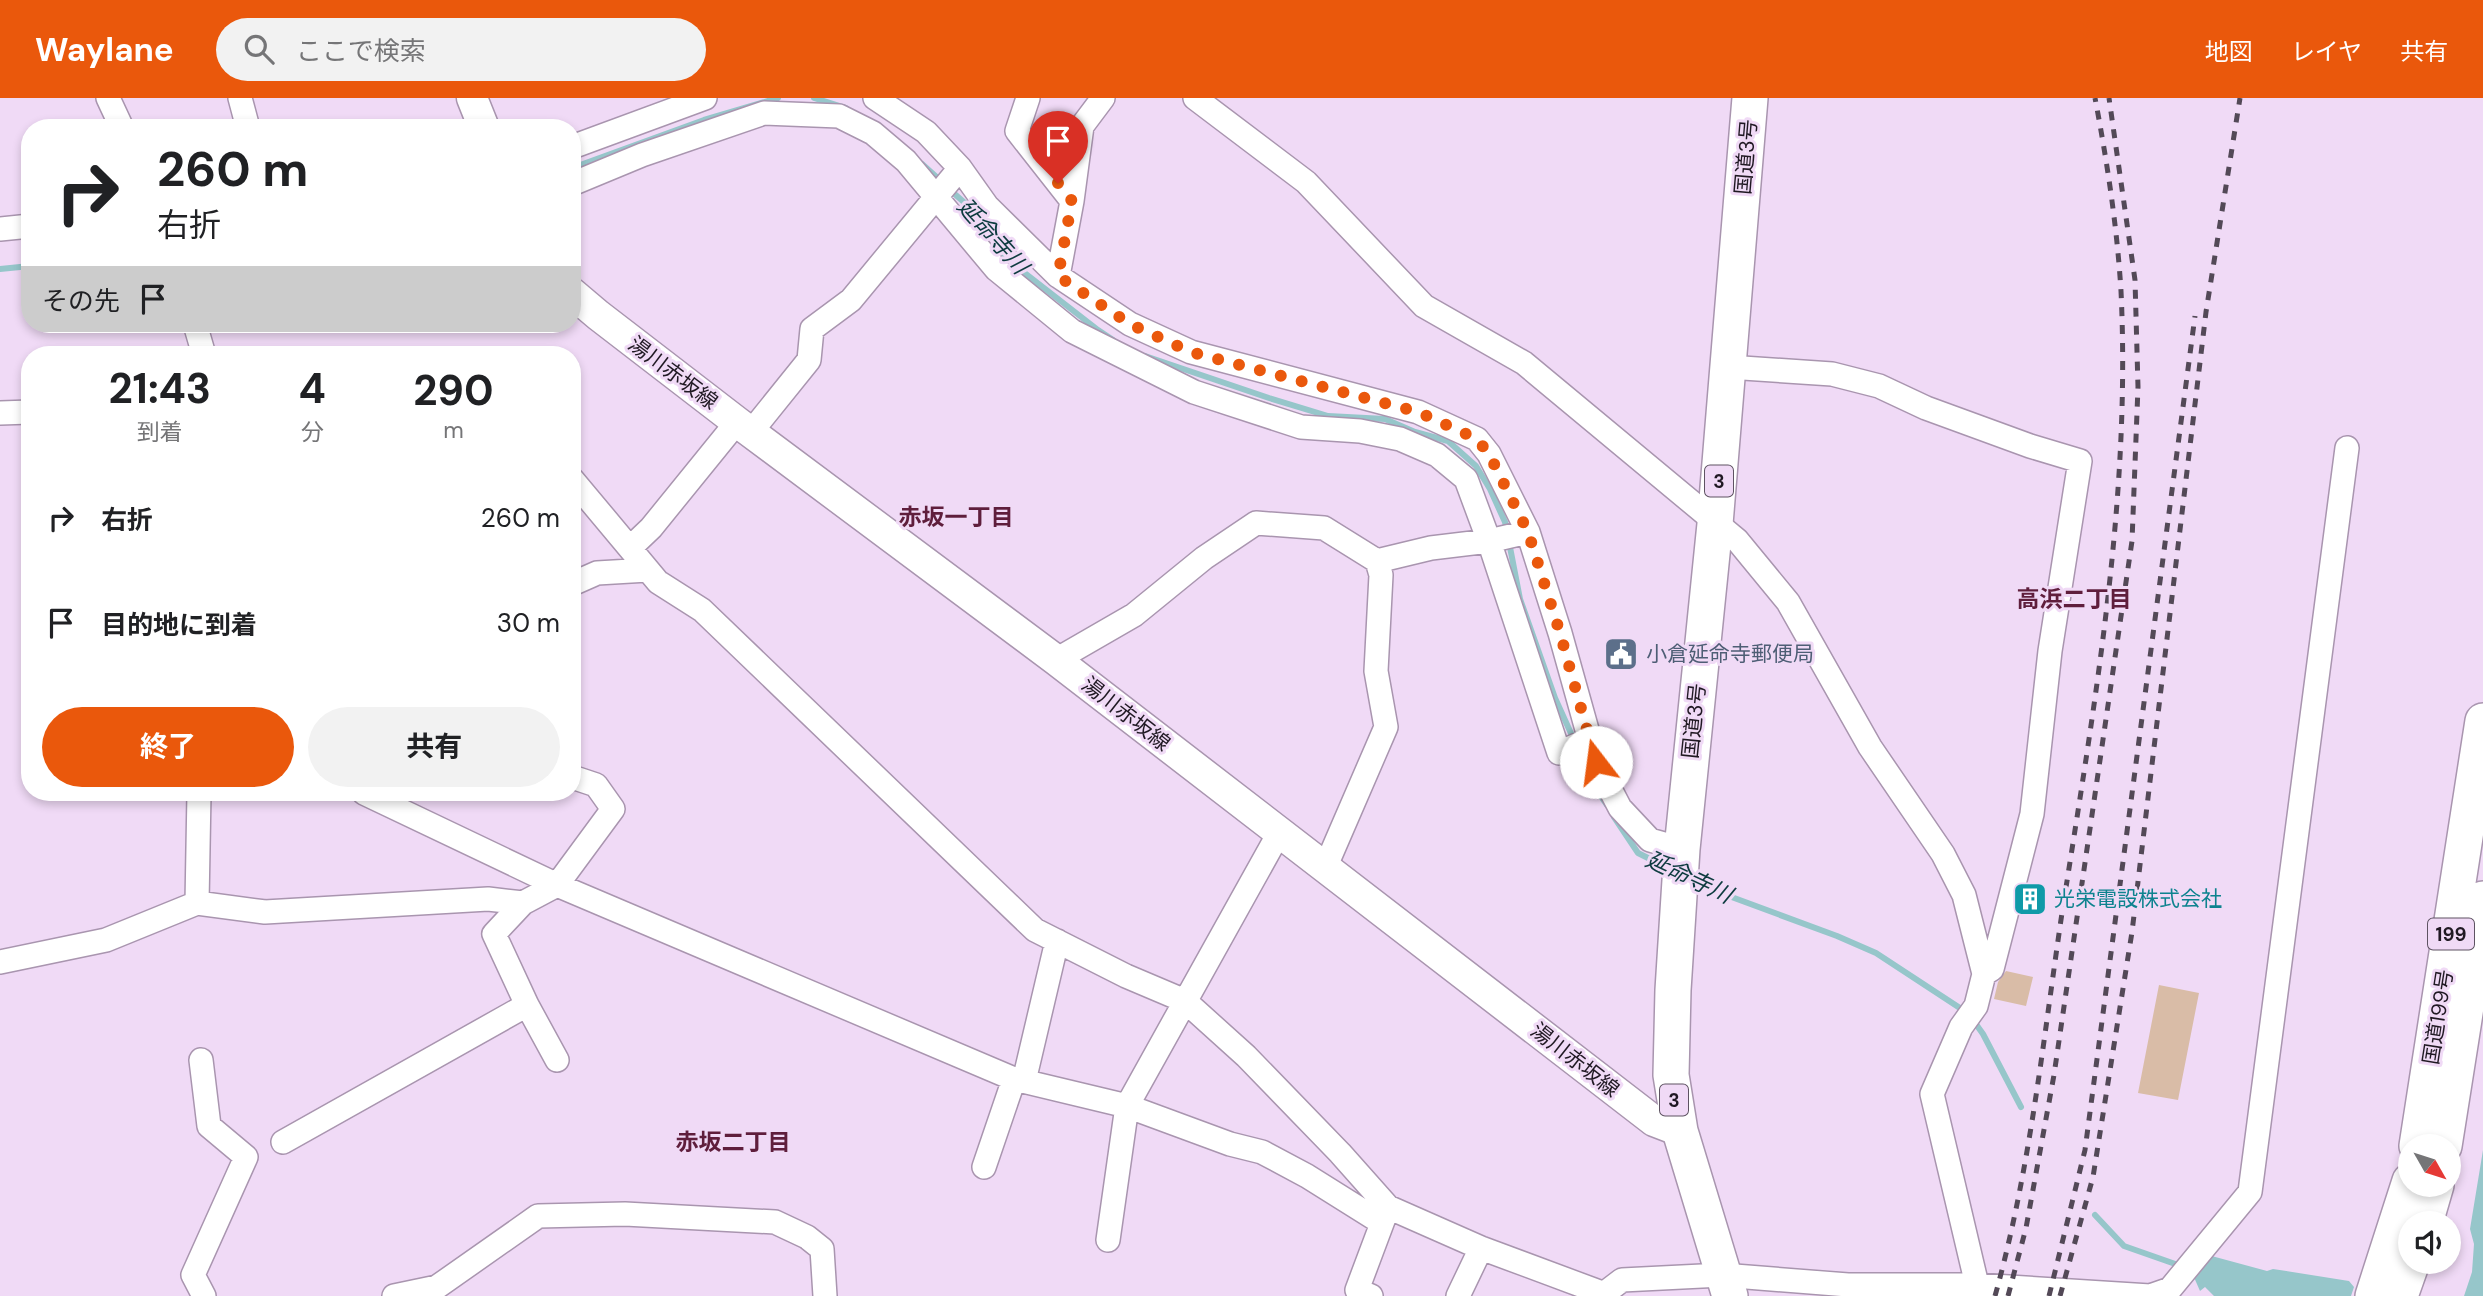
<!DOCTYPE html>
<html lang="ja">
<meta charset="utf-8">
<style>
:root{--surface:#fff;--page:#f2f2f2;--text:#202124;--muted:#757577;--accent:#ea580c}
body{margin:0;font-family:"DM Sans","Noto Sans JP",sans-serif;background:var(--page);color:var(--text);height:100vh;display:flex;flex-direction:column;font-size:26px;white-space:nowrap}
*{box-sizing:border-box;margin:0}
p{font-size:23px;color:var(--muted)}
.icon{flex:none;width:38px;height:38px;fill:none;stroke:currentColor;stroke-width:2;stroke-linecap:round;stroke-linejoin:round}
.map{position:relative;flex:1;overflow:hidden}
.side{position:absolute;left:21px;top:248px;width:560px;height:455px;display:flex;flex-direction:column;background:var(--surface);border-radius:28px;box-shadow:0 4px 10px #0003}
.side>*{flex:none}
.guide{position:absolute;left:21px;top:21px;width:560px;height:214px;border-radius:28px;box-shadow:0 4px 10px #0003;background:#fff;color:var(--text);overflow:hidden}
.needle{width:46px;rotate:129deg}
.tools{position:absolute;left:2398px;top:1036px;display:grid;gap:14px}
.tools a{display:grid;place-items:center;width:63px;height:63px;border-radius:50%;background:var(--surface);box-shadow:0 4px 10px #0003;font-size:35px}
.pin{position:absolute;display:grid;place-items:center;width:60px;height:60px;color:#fff;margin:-72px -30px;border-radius:50% 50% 50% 0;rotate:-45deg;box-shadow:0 0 7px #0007}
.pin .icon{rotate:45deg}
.me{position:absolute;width:77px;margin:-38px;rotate:345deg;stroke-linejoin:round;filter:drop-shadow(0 0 5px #0008)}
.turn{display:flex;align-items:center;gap:24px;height:147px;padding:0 21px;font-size:32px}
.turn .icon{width:91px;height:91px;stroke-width:2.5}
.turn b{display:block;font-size:49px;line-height:60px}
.then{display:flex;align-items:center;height:66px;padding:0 21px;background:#0003;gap:14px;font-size:26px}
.eta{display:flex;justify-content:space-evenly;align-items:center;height:119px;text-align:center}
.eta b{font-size:42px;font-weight:700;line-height:49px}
.button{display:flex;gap:14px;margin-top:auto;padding:14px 21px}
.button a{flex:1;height:80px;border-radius:42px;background:var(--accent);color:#fff;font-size:28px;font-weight:700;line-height:80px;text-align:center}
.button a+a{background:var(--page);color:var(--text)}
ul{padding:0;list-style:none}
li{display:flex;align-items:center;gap:21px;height:105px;padding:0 21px}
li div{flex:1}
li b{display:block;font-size:26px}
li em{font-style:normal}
header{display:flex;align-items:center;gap:42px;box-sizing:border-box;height:98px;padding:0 35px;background:var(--accent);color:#fff}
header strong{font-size:33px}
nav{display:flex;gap:38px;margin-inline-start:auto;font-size:24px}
.search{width:490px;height:63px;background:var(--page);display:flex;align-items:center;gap:18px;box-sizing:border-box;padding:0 24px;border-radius:38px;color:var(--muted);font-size:26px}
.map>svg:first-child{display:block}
</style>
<header>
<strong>Waylane</strong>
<div class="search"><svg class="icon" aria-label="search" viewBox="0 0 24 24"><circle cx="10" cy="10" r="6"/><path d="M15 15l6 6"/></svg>ここで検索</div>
<nav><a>地図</a><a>レイヤ</a><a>共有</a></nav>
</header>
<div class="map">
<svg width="2483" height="1198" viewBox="0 0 2483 1198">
<rect width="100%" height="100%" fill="#f0daf6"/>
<path fill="#96c6ca" d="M2483 1052V1198H2464L2472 1174 2474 1146 2470 1131Z
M2208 1157 2267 1173 2273 1171 2349 1183 2354 1189 2351 1198H2214L2205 1189 2200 1193 2193 1177Z"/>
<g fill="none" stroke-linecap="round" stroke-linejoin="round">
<path stroke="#96c6ca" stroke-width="6" d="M814 0 846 10
M922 66 942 84
M572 70 704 22 778 0
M950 92 973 112 1008 162 1098 232 1113 242
M0 171 30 168
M1145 258 1269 300 1328 318 1385 321 1415 334 1448 343 1476 368 1490 391 1505 424 1507 433
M1509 444 1520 501 1555 600 1574 642
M1577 653 1582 670 1607 707
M1614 719 1638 755 1668 770
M1691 781 1718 794 1837 838 1876 855 1966 914
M1973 922 1983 936 2021 1009
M2095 1117 2124 1148 2181 1168"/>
</g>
<path fill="#d9bca7" d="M2028 787 2043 789 2040 816 2021 814Z
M2006 873 2033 879 2026 908 1994 901 1998 884Z
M2159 887 2199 895 2178 1002 2138 995Z"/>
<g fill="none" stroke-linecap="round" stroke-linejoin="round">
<g stroke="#a995af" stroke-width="26">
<path id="minor" d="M108 0 122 30
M240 0 248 30
M875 0 926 34 960 70 987 108 1058 178 1130 226 1191 254 1418 314 1477 341 1489 356 1528 434 1560 535 1596 664 1620 710 1650 742 1682 751
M1028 0 1017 33 1072 103 1058 178
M1195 0 1306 84 1424 208 1524 265 1737 442 1788 504 1870 649 1943 756 1964 797 1984 876 1976 908 1961 929 1932 996 1977 1187
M572 49 705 0
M572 86 642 57 764 15 839 18 873 35 906 63 996 171 1072 233 1194 294 1301 329 1360 333 1400 341 1437 357 1466 381 1489 443 1559 655 1590 641
M1072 103 1082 28 1103 0
M0 131 30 128
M195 226 204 257
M1728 269 1832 276 1879 288 1926 310 2030 348 2080 363 2050 553 2032 716 1992 871 1984 876
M0 315 30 314
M751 334 809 262 812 231 851 202 960 70
M572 381 658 484 702 512 1035 832 1126 878 1185 903 1246 958 1340 1055 1388 1109 1481 1150 1602 1195
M630 450 651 430 737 324
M1377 463 1431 450 1489 443 1528 434
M572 486 597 475 648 472
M1056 562 1134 517 1204 460 1256 425 1324 430 1377 463 1381 477 1376 573 1386 629 1325 770
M364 695 557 787 1014 981 1127 1008 1230 1046 1262 1054 1307 1078 1382 1125
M197 805 265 814 488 801 523 805
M0 864 106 842 197 805 199 695
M201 962 209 1028 246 1059 193 1177 204 1198
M557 962 527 907 494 836 523 805 557 787 613 711 596 687 572 679
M1024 983 1057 843
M283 1044 527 907
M984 1069 1014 981
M1108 1142 1127 1008 1279 735
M394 1198 437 1189 538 1118 625 1116 775 1124 807 1139 822 1151 825 1198
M1371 1198 1357 1192 1387 1112
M1458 1198 1481 1150
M1601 1198 1622 1182 1722 1177 1848 1187H1977L2150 1198 2170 1191 2250 1094 2347 350"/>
</g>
<g stroke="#a995af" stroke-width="33">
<path id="major" d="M472 0 484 30
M572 195 598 217 737 324 1056 562 1654 1023 1680 1033"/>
</g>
<g stroke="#a995af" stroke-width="38">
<path id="highway" d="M2417 1048 2483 623
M2444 1048 2483 801
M2425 1125 2436 1087
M1730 1198 1680 1033 1671 977 1673 892 1682 751 1715 426 1750 0
M2373 1198 2410 1083
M2400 1198 2412 1164"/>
</g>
<use href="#minor" stroke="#fff" stroke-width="23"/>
<use href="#major" stroke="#fff" stroke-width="30"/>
<use href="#highway" stroke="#fff" stroke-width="35"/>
<path stroke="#534957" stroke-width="5" stroke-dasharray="9 9" stroke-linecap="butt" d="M1995 1198C2030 1073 2043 943 2062 815 2094 609 2131 402 2121 193 2117 128 2107 63 2095 0
M2008 1198 2026 1130 2054 977 2132 443 2138 289 2135 182 2109 0
M2049 1198 2085 1052 2195 218
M2060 1198 2093 1079 2132 834 2206 214 2240 0"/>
</g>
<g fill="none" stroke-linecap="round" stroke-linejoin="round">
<path stroke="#ea580c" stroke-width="12" stroke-dasharray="0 21.6" d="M1058 85 1072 103 1058 178 1130 226 1191 254 1418 314 1477 341 1489 356 1528 434 1560 535 1596 664"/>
</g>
<defs>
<g id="civic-square" transform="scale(1.75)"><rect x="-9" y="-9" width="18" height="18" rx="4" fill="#5c6f8a" stroke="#f0daf6"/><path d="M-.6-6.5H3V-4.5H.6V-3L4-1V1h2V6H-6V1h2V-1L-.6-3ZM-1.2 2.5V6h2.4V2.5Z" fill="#fff"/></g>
<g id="building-square" transform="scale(1.75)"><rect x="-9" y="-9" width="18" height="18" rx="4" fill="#0f9aa8" stroke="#f0daf6"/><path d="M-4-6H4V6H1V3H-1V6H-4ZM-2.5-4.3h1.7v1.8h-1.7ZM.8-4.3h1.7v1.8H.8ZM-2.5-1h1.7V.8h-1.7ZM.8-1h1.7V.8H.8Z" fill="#fff"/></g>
</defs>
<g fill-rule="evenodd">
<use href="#civic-square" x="1621" y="556"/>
<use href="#building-square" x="2030" y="801"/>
</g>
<g text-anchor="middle" stroke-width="6" stroke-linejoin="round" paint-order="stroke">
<g fill="#f0daf6" stroke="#5e5362" stroke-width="2">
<rect x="1705" y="367.5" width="28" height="31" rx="5"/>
<rect x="2428" y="820.5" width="46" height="31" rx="5"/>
<rect x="1660" y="986.5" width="28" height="31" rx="5"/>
</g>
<g font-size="19" font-weight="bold" fill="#201923">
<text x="1719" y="390">3</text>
<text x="2451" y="843">199</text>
<text x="1674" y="1009">3</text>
</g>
<g font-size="21" fill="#201923" stroke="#f0daf6">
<text transform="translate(1746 59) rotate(-85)" y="7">国道3号</text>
<text transform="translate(673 275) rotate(37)" y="7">湯川赤坂線</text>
<text transform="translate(1126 616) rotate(38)" y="7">湯川赤坂線</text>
<text transform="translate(1694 623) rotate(-84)" y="7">国道3号</text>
<text transform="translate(2438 919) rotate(-81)" y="7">国道199号</text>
<text transform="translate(1575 962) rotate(38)" y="7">湯川赤坂線</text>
</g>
<g font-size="21" fill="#4e5e75" stroke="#f0daf6" text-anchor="start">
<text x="1646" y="563">小倉延命寺郵便局</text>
</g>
<g font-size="21" fill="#0d838f" stroke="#f0daf6" text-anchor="start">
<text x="2054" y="808">光栄電設株式会社</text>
</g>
<g font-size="23" font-style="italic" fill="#0d3b3f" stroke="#f0daf6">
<text transform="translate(993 138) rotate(48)" y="8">延命寺川</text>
<text transform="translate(1689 779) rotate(25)" y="8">延命寺川</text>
</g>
<g font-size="23" font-weight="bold" fill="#5f1e3c" stroke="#f0daf6">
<text x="956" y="427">赤坂一丁目</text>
<text x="2074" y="509">高浜二丁目</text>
<text x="733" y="1052">赤坂二丁目</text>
</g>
</g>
</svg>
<div class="tools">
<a><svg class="needle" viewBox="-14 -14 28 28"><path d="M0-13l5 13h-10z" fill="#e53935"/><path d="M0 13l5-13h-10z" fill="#757577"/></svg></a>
<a><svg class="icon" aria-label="sound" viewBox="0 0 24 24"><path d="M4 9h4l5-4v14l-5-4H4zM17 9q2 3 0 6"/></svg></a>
</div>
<div class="pin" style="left:1058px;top:85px;background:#d93025"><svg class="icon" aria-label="arrive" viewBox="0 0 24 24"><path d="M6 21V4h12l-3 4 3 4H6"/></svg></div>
<svg class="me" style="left:1596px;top:664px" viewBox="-20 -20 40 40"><circle r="19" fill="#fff"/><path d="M0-13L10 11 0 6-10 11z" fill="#ea580c"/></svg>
<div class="guide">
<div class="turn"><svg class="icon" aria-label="right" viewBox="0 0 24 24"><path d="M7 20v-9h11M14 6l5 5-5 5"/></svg><div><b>260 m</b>右折</div></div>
<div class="then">その先<svg class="icon" aria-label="arrive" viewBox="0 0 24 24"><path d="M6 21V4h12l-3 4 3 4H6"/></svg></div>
</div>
<section class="side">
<div class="eta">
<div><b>21:43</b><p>到着</p></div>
<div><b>4</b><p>分</p></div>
<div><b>290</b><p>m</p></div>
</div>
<ul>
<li><svg class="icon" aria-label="right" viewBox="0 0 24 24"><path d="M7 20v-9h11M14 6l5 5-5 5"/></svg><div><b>右折</b></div><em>260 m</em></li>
<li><svg class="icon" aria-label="arrive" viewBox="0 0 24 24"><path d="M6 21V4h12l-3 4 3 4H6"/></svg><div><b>目的地に到着</b></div><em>30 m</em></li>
</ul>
<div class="button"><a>終了</a><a>共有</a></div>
</section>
</div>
